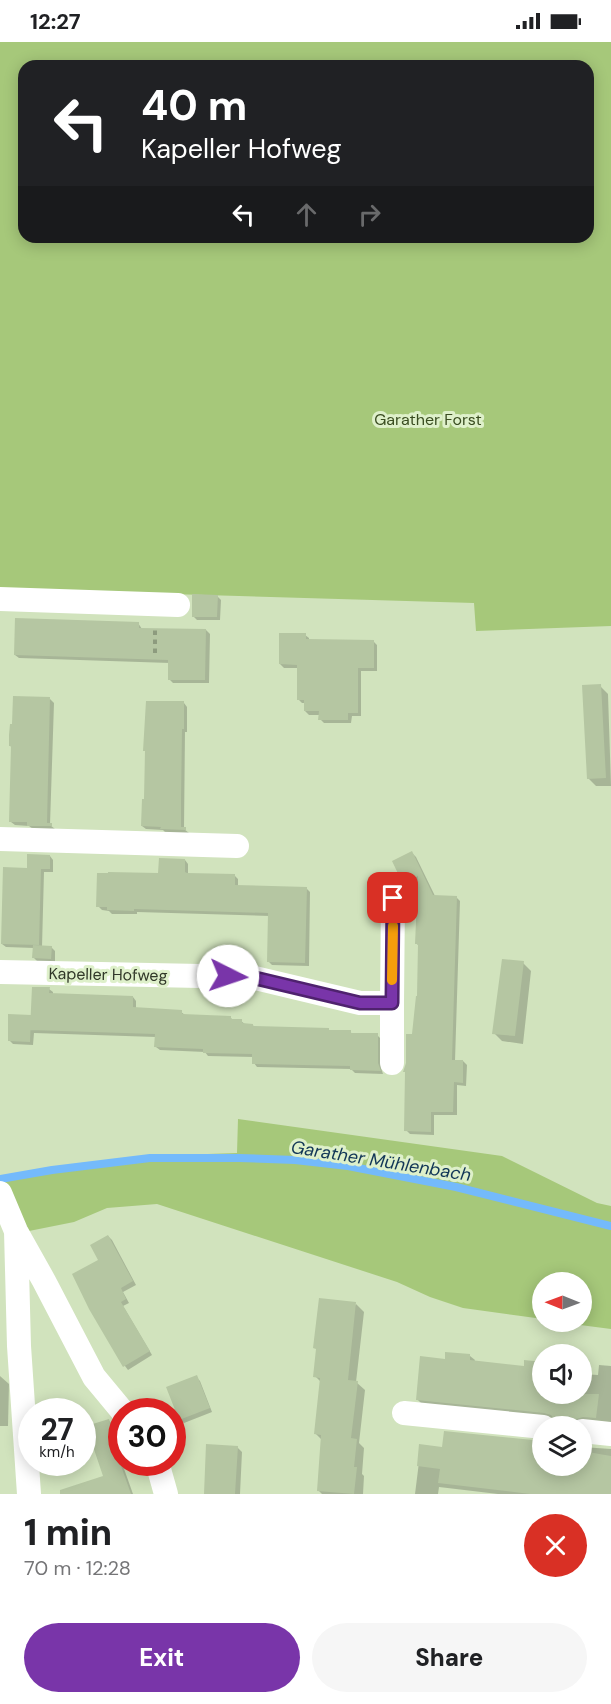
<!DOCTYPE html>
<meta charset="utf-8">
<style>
:root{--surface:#fff;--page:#f6f6f6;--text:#202124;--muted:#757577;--accent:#7935a9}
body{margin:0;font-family:"DM Sans",sans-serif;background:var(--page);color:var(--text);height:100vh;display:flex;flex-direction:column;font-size:22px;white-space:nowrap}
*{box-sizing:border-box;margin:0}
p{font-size:20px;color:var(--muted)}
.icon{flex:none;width:33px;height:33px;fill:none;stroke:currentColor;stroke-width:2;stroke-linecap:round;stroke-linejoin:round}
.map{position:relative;height:1452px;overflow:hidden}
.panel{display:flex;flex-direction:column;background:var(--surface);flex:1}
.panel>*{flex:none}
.hud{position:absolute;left:18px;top:18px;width:576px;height:183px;border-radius:18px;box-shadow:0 3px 15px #0003;background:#202124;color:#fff;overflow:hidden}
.needle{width:39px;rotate:271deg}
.controls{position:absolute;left:532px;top:1230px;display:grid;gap:12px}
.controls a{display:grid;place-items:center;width:60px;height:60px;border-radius:50%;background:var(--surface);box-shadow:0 3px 15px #0003;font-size:30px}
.speed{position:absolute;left:18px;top:1356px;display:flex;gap:12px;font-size:30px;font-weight:700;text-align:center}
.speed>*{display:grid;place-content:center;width:78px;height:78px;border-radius:50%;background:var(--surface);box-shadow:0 3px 15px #0003;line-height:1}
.speed small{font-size:15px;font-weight:400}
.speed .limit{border:9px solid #d22;background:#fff;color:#111}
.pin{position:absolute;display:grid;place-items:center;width:51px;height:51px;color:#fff;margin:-26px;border-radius:12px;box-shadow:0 3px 9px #0006}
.me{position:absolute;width:66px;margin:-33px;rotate:94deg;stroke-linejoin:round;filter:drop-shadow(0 0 4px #0008)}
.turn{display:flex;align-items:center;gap:21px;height:126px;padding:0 24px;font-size:27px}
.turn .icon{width:78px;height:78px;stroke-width:2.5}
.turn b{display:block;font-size:42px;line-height:51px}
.lanes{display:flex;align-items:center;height:57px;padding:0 24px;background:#0003;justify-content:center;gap:30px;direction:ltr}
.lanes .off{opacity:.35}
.round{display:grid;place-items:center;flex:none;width:63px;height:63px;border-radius:32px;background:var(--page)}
.headline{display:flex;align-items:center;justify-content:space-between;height:102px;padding:0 24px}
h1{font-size:36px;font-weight:800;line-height:45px}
.cta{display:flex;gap:12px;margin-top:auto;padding:12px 24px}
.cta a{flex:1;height:69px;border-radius:36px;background:var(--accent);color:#fff;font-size:24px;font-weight:800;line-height:69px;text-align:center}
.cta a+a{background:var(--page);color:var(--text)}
.status{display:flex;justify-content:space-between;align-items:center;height:42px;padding:0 30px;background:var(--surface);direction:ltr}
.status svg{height:16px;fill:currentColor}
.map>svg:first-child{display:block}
</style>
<div class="status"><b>12:27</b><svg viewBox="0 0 49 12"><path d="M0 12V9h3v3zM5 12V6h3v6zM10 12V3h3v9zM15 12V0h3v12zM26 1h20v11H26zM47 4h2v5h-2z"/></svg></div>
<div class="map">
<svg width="611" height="1452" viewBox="0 0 611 1452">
<rect width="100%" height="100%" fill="#d1e3bd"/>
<path fill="#a6c87a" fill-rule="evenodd" d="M0 0H611V584L476 589 474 561 0 547ZM24 24H588V195H24Z
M238 1077 502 1114 597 1161 611 1164V1287L557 1280H582V1240H543V1277L463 1266 430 1255 397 1240 157 1162 107 1166 74 1180 24 1190 0 1139V1135L149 1114 237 1111Z"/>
<path fill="#0003" d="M217 554 221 558 220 578H197L193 574Z
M138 581 142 587 206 588 210 592 209 641H173L169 637 170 621 19 616 15 613Z
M305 593 309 596V599L374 600 377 603V629H361V674H352L351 681H324L320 677V673H309L305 669 306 661H302L298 657 299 626H284L280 622Z
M600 644 608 652 611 744H596L588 736Z
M50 657 54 661 50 783 55 787H33L29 784 15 783 11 780 12 705 10 704Z
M184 661 187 665V690H185L184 787 189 791H166L163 788 146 787 142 784 145 758Z
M412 811 416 815 435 854 456 855 460 859 455 1019H463L467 1023 466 1044 457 1043V1073H434V1093L410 1092 406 1088 413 994 418 956 419 904 416 901 419 839 408 844 404 841Z
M50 814 53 818V830H44L42 905H51L55 909V920H38L34 916V906L6 905 2 902 28 828Z
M185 818 188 822V832L235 834 238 837V844L306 846 310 850 309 924 272 923 268 919 270 874 137 870V872H112L109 869 102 868 98 864Z
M523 921 531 929 523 1002 502 999 494 991Z
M49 947 53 950V953L133 955 136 959V967L181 970 185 973 230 975 233 978 241 979 246 983H253L254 985 350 990 353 992 377 993 381 997V1026L383 1032 355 1031 351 1027 257 1025 254 1021V1015L208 1014 205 1010 160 1008 156 1005V995L34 991 33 1003 13 1002 9 998 30 975Z
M108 1194 112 1198 136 1243 123 1250 129 1261 123 1264 152 1313 128 1328 125 1324 100 1219Z
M356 1262 364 1270 356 1340 365 1348 359 1401 364 1406 362 1432 364 1434 363 1452H322L318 1448 322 1398 315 1391 321 1340 315 1334Z
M470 1314 475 1318 474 1320 525 1325 543 1322V1352H582V1332L598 1333 599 1323 611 1324V1381L558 1384 557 1378 550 1375 422 1362 417 1357 446 1318Z
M0 1334 9 1342 8 1384H0Z
M196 1335 200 1339 212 1370 184 1381 180 1377Z
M108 1378 112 1382 120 1406 117 1407 133 1452H65L104 1435Z
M543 1401V1424H582V1405L611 1407V1452H498L439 1445 438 1452H415L421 1404 443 1407Z
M237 1405 242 1410 240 1452H205Z"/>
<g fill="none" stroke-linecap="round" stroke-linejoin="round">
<path stroke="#74bafb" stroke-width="8" d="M0 1137 52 1128 150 1116H239L295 1118 348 1124 456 1145 611 1184"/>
</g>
<path fill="#b5c6a2" d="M192 552 218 553 217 575H192Z
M15 576 139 580V586L206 587 205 638H168V618L14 613Z
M279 591H306V597L374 598V626H358V671H348V678H318L319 669H304V658H297V623L279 622Z
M601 642 606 736 587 737 582 643Z
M13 654 50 655 47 781H52V784H27V780H9L11 704H9V693L10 682H12Z
M146 659H184V687H182L181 758V785H186V788L160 787 161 785 141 784 142 757H144L145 709H143Z
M412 809 433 853 457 854 452 1018H463V1041L454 1040 453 1070H431V1090L404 1089 405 1030H403L406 1021V992H412L416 954H417L418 902H415L418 834 403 842 392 819Z
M27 812 50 813V827H41L39 903 1 902 3 825 27 826Z
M159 816 185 817V830L187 831 235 832V843L307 845 305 921 267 920 268 871 134 867V869L107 868V865H96L97 831H108V830L158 831Z
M33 903 52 904 51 917 32 916Z
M502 917 524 919 515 994 492 992Z
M32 945H50L49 951 133 954V965L182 968V972L231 974V977H242V981L253 982V984L329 986V988H351V991H378V1021L381 1029 350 1028V1024L252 1022V1012L203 1011V1007L154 1005 155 992 30 988Z
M8 972 31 973 30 1000 8 999Z
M108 1193 133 1239 121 1246 126 1257 121 1260 150 1309 123 1325 89 1267 72 1232 98 1218 90 1203Z
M319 1256 356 1260 348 1338 358 1339 351 1396 357 1397 354 1425H357L354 1452 317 1449 321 1393 314 1392 320 1336 313 1335 316 1307 313 1306Z
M445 1310 470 1312V1318L524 1324V1318L543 1320V1352H599L596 1376 583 1375 573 1378 554 1377 551 1373 544 1371 416 1358 420 1314 445 1317Z
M197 1333 210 1366 179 1378 166 1345Z
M109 1377 117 1402 114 1404 131 1452H60V1448L103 1434 86 1384Z
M444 1389 543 1399V1424H582V1409L611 1414V1452H530L438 1441 440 1427 417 1424 419 1402 442 1405Z
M206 1402 238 1404 235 1452H204Z"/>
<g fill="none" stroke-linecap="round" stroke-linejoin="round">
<path stroke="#8d9b7e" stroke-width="4" stroke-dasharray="4.5 4.5" stroke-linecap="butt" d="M155 611V585"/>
<path stroke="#fff" stroke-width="24" d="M0 557 178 563
M0 797 237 804
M0 930 251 935 360 961H392L393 856
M392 1021V961
M0 1151 16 1189 44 1239 94 1335 123 1370
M16 1189 19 1304 29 1452
M404 1371 543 1385
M582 1389 611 1392
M157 1420 166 1452"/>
</g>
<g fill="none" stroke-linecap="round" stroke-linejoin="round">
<g stroke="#4f226e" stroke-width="15">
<path id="route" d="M228 934 251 935 360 961H392L393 856"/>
</g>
<use href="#route" stroke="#7935a9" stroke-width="10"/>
<path stroke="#f59e0b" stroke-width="10" d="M392 938 393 884"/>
</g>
<g text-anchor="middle" stroke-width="6" stroke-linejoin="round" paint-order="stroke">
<g font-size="16" fill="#3a4d21" stroke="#def0ca">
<text x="428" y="383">Garather Forst</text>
</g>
<g font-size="16" fill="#313829" stroke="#def0ca">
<text transform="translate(108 932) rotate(1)" y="6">Kapeller Hofweg</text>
</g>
<g font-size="18" font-style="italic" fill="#123757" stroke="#def0ca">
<text transform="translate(381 1119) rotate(9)" y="6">Garather Mühlenbach</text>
</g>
</g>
</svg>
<div class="controls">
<a><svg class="needle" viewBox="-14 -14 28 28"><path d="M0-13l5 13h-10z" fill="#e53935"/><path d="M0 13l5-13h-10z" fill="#757577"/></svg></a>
<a><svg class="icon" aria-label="sound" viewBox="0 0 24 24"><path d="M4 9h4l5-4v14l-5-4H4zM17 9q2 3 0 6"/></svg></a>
<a><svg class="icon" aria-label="layers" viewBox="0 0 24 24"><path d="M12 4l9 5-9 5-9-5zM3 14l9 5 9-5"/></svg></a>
</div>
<div class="speed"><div>27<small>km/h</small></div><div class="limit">30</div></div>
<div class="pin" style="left:393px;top:856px;background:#d93025"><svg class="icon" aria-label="arrive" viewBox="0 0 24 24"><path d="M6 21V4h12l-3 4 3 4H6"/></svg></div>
<svg class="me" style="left:228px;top:934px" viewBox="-20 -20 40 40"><circle r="19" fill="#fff"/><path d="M0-13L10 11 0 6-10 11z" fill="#7935a9"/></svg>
<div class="hud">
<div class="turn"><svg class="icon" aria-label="left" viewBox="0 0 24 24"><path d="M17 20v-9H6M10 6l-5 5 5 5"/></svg><div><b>40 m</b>Kapeller Hofweg</div></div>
<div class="lanes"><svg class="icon" aria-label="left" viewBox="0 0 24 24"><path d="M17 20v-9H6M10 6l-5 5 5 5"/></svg><svg class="icon off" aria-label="ahead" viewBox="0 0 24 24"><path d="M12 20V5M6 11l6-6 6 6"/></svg><svg class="icon off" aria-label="right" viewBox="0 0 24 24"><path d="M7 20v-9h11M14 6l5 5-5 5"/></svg></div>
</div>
</div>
<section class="panel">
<div class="headline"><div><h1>1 min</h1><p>70 m · 12:28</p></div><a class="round" style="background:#d93025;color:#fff"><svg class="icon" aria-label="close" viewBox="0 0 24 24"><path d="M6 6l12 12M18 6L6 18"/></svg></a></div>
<div class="cta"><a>Exit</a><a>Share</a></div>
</section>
